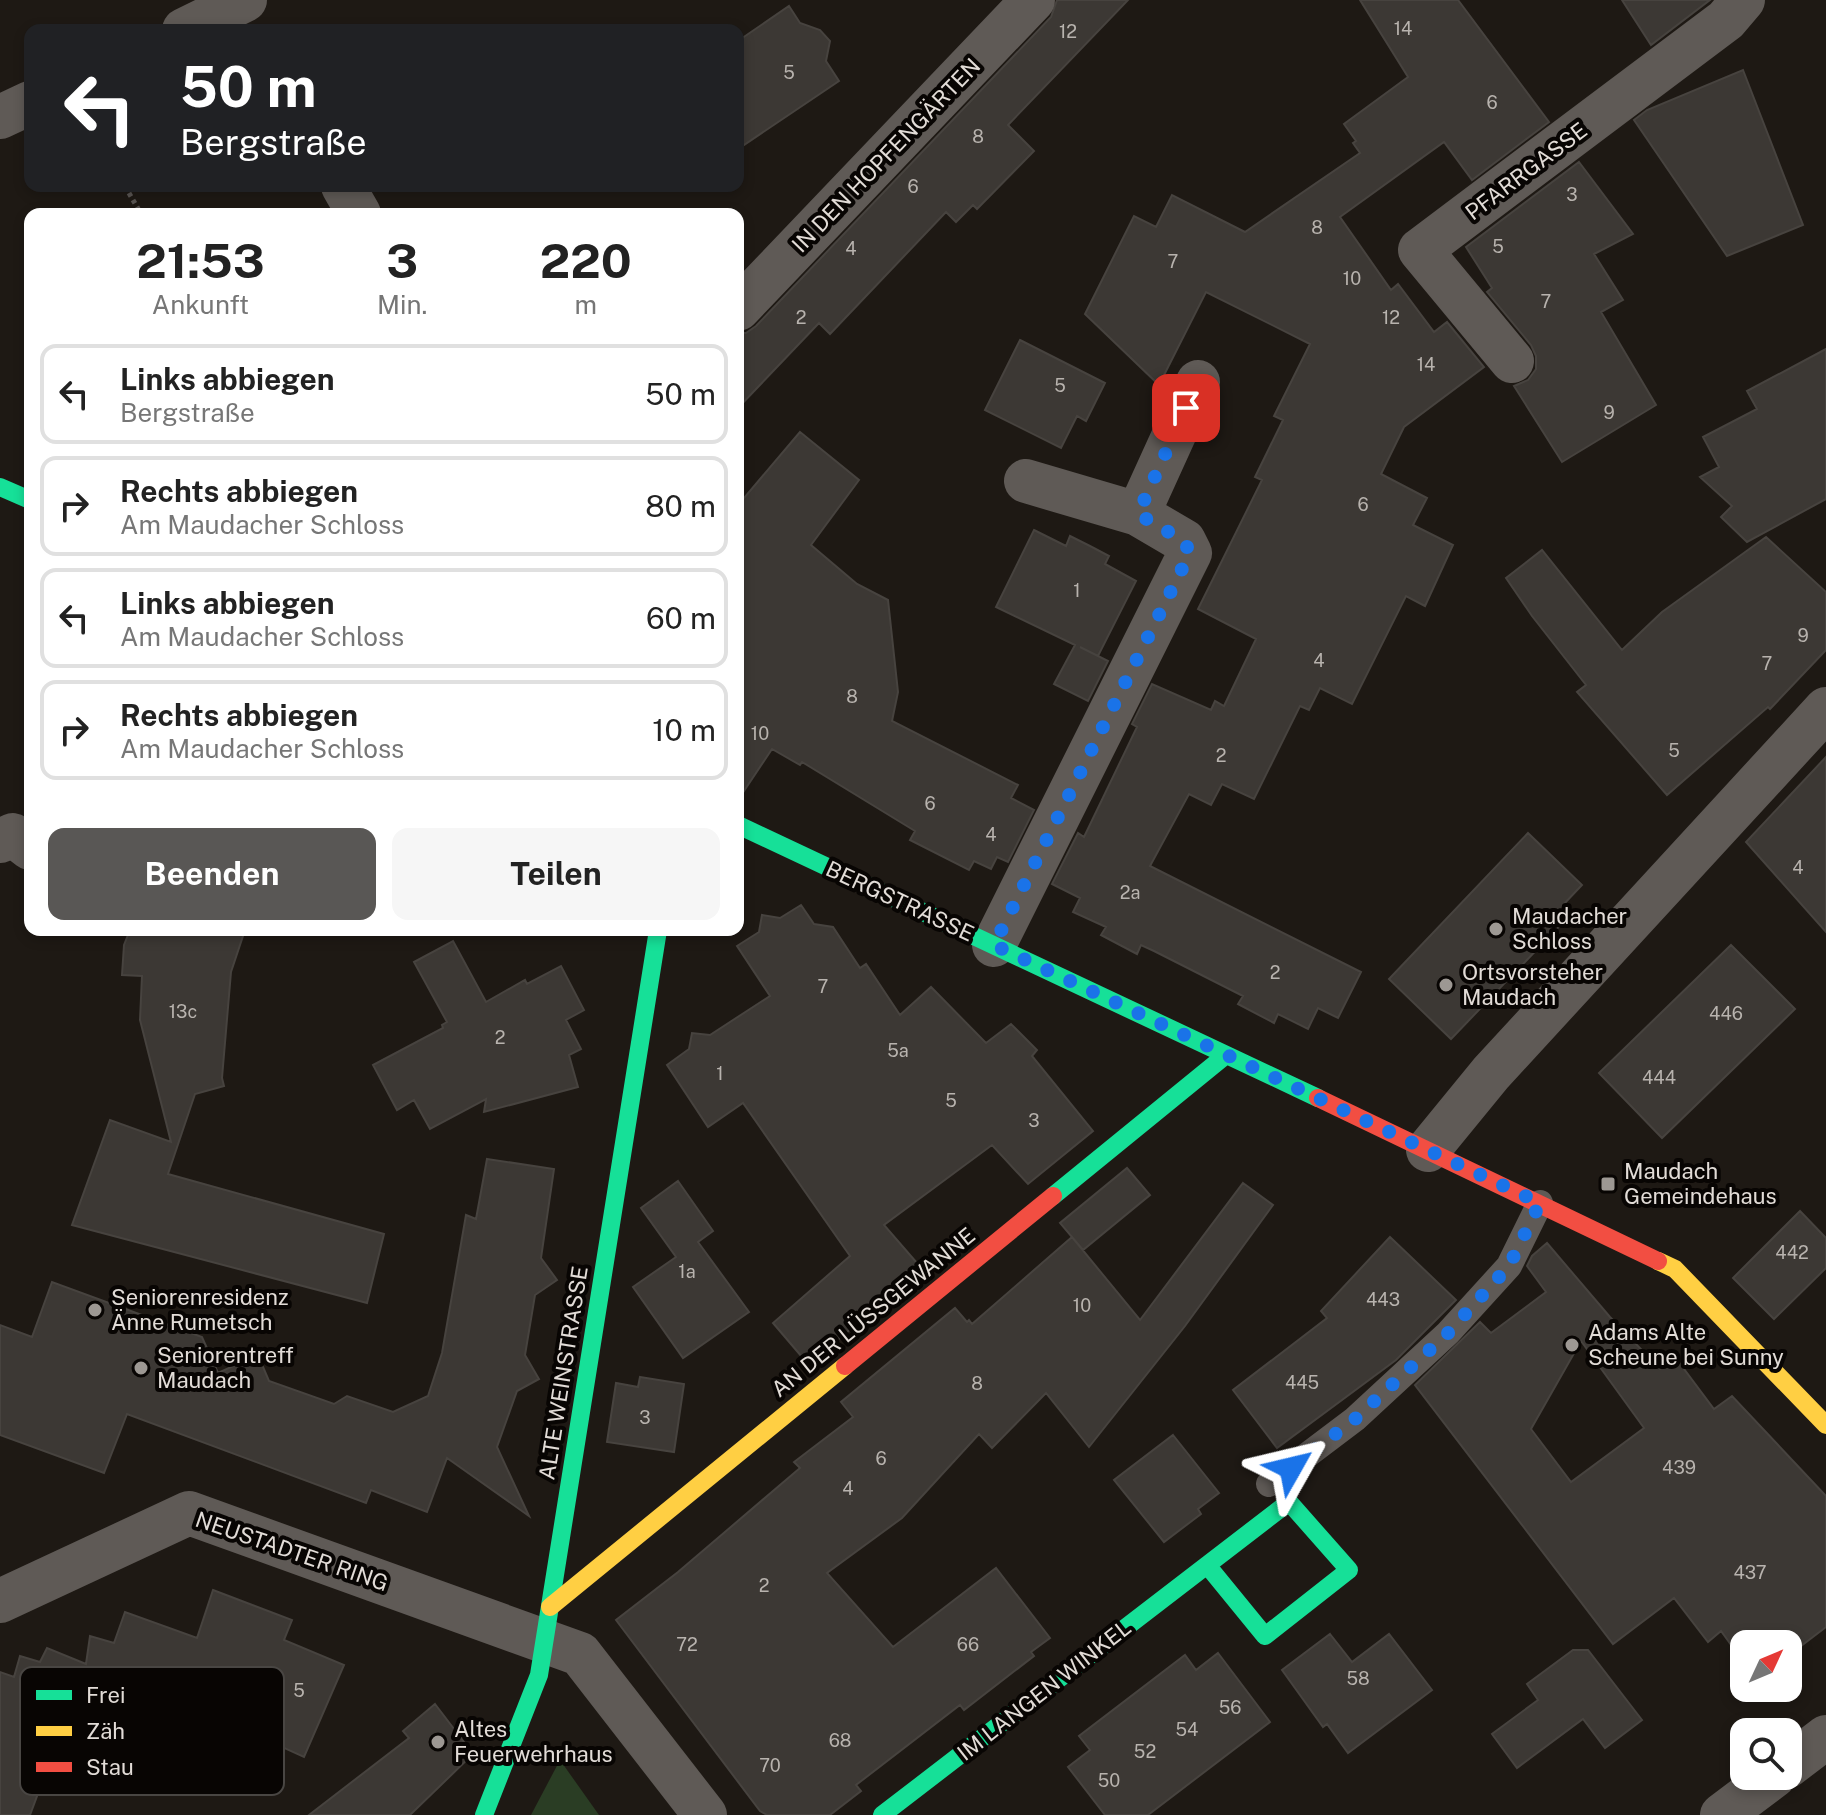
<!DOCTYPE html>
<html lang="de">
<meta charset="utf-8">
<style>
:root{--surface:#fff;--page:#f6f6f6;--text:#222;--muted:#767676;--line:#e0e0e0;--accent:#595755}
body{margin:0;font-family:"Public Sans",sans-serif;background:var(--page);color:var(--text);height:100vh;display:flex;flex-direction:column;font-size:30px;white-space:nowrap}
*{box-sizing:border-box;margin:0}
p{font-size:26px;color:var(--muted)}
.icon{flex:none;width:44px;height:44px;fill:none;stroke:currentColor;stroke-width:2;stroke-linecap:round;stroke-linejoin:round}
.map{position:relative;flex:1;overflow:hidden}
.drawer{position:absolute;left:24px;top:208px;width:720px;height:728px;display:flex;flex-direction:column;background:var(--surface);border-radius:16px;box-shadow:0 4px 12px #0003}
.drawer>*{flex:none}
.banner{position:absolute;left:24px;top:24px;width:720px;height:168px;border-radius:16px;box-shadow:0 4px 12px #0003;background:#202124;color:#fff;overflow:hidden}
.needle{width:52px;rotate:46deg}
.controls{position:absolute;left:1730px;top:1630px;display:grid;gap:16px}
.controls a{display:grid;place-items:center;width:72px;height:72px;border-radius:16px;background:var(--surface);box-shadow:0 4px 12px #0003;font-size:40px}
.pin{position:absolute;display:grid;place-items:center;width:68px;height:68px;color:#fff;margin:-34px;border-radius:16px;box-shadow:0 4px 12px #0006}
.me{position:absolute;width:88px;margin:-44px;rotate:53deg;stroke-linejoin:round;filter:drop-shadow(0 0 6px #0008)}
.turn{display:flex;align-items:center;gap:28px;height:168px;padding:0 24px;font-size:36px}
.turn .icon{width:104px;height:104px;stroke-width:2.5}
.turn b{display:block;font-size:56px;line-height:68px}
.eta{display:flex;justify-content:space-evenly;align-items:center;height:136px;text-align:center}
.eta b{font-size:48px;font-weight:700;line-height:56px}
.button{display:flex;gap:16px;margin-top:auto;padding:16px 24px}
.button a{flex:1;height:92px;border-radius:16px;background:var(--accent);color:#fff;font-size:32px;font-weight:700;line-height:92px;text-align:center}
.button a+a{background:var(--page);color:var(--text)}
ul{padding:0;list-style:none}
li{display:flex;align-items:center;gap:24px;height:100px;margin:0 16px 12px;padding:0 8px;border:4px solid var(--line);border-radius:16px}
li div{flex:1}
li b{display:block;font-size:30px}
li em{font-style:normal}
.map>svg:first-child{display:block}
</style>
<div class="map">
<svg width="1826" height="1815" viewBox="0 0 1826 1815">
<rect width="100%" height="100%" fill="#1e1914"/>
<path fill="#2a3d24" d="M560 1760 599 1815H531Z"/>
<path fill="#3c3834" stroke="#47433f" stroke-width="2" fill-rule="evenodd" d="M1057 0H1128L1008 125 1034 151 977 209 973 205 956 222 946 212 830 334 819 323 738 408V333H746L756 326 1051 17Z
M1360 0H1458L1549 122 1472 180 1444 142 1340 217 1391 290 1398 284 1434 332 1447 322 1484 367 1404 427 1381 474 1427 498 1413 525 1453 545 1425 606 1406 596 1352 704 1320 688 1309 710 1300 706 1254 799 1222 784 1211 805 1189 794 1150 866 1361 972 1338 1018 1318 1008 1308 1029 1278 1014 1274 1023 1238 1004 1243 996 1154 951 1141 945 1137 954 1101 935 1106 927 1073 912 1080 898 1052 884 1078 833 1084 837 1137 727 1132 724 1152 684 1211 710 1215 701 1224 706 1256 639 1198 609 1262 480 1255 477 1283 420 1274 416 1310 344 1206 292 1159 385 1085 314 1134 216 1156 227 1172 195 1245 232 1360 153 1353 143 1356 141 1344 124 1408 77Z
M1622 0H1710L1651 45Z
M789 6 800 23 820 30 830 41 826 61 839 81 738 149V41Z
M1743 70 1803 225 1727 256 1634 120 1647 110Z
M1579 162 1633 234 1594 254 1623 300 1601 312 1656 405 1562 462 1514 386 1528 380 1536 369V356L1531 345 1487 292 1492 288 1466 247Z
M1020 340 1105 383 1086 421 1077 416 1061 448 985 410Z
M1826 349V499L1747 542 1721 517 1732 506 1700 477 1719 467 1703 437 1757 409 1747 391Z
M800 432 859 480 811 545 857 584 888 600 898 692 892 721 1018 785 1011 798 1034 810 1008 862 997 857 991 869 974 861 969 870 910 840 915 831 802 762 800 765 772 749 738 800V505Z
M1034 530 1066 546 1070 536 1090 546 1109 556 1105 564 1136 581 1098 656 1080 647 1108 661 1088 701 1054 684 1075 645 996 607Z
M1766 537 1826 592V650L1770 709 1768 707 1667 795 1577 692 1586 685 1532 616 1506 578 1542 550 1622 650 1662 612Z
M1826 757V932L1746 842Z
M1528 833 1582 885 1562 906 1571 914 1451 1039 1389 979Z
M801 905 814 924 833 927 860 968 866 964 900 1015 931 987 986 1043 1011 1024 1037 1050 1032 1056 1093 1131 1028 1184 992 1145 884 1225 923 1270 808 1364 773 1323 850 1256 743 1103 708 1127 667 1065 689 1049 692 1033 710 1035 770 996 737 946 759 932 762 915 780 918Z
M130 930H245L231 972 222 1078 224 1086 195 1094 168 1174 384 1234 367 1303 72 1225 110 1120 171 1142 140 1020 142 976 122 975 124 945Z
M453 941 486 1002 525 980 527 984 561 966 584 1010 566 1020 581 1049 569 1055 578 1087 484 1112 486 1099 430 1129 414 1100 397 1110 373 1065 443 1028 442 1025 447 1022 414 962Z
M1731 945 1795 1009 1662 1138 1599 1073Z
M487 1159 554 1169 541 1258 557 1280 535 1295 525 1355 539 1379 517 1391 497 1447 529 1516 447 1458 427 1512 371 1490 366 1503 127 1414 104 1473 0 1435V1325L32 1337 52 1282 202 1337 218 1373 258 1355 269 1381 334 1404 347 1396 393 1412 428 1396 442 1353 466 1215 476 1219Z
M1127 1168 1150 1195 1083 1250 1060 1223Z
M678 1181 713 1231 698 1242 749 1312 683 1358 633 1287 676 1257 641 1208Z
M1243 1183 1273 1205 1185 1326 1089 1447 1046 1393 992 1448 979 1434 902 1518 827 1573 893 1647 996 1568 1050 1638 1031 1652 1034 1656 964 1710 960 1705 856 1785 861 1791 830 1815H767L760 1811 616 1620 678 1572 800 1468 794 1462 853 1417 841 1402 955 1308 967 1322 969 1320 972 1324 1072 1237 1140 1320Z
M1800 1211 1826 1238V1268L1774 1319 1733 1278Z
M1390 1237 1456 1300 1396 1360 1277 1448 1233 1390 1327 1318 1321 1311Z
M1547 1243 1610 1317 1660 1369 1675 1357 1714 1409 1732 1396 1826 1496V1627L1788 1656V1644H1744V1663L1721 1631 1708 1642 1674 1598 1613 1644 1415 1385 1480 1322 1491 1333 1546 1292 1527 1266 1532 1256ZM1581 1341 1644 1428 1571 1482 1531 1429Z
M640 1377 684 1384 674 1452 607 1442 616 1383 638 1387Z
M1173 1435 1219 1493 1198 1509 1201 1514 1164 1542 1114 1480Z
M213 1590 292 1620 284 1640 344 1665 304 1757 249 1732 254 1718 152 1671 125 1754 62 1729 30 1815H0V1672L14 1677 20 1656 40 1662 47 1648 86 1664 90 1636 114 1643 125 1612 197 1638Z
M1330 1634 1352 1662 1389 1634 1432 1690 1348 1753 1327 1724 1323 1727 1282 1670Z
M1573 1650H1588L1642 1720 1605 1748 1583 1719 1517 1768 1492 1734 1538 1700 1527 1684Z
M1218 1653 1270 1722 1148 1815H1105L1068 1767 1090 1750 1079 1736 1185 1655 1196 1670Z
M435 1704 473 1754 410 1815H309L409 1738 403 1731Z"/>
<g fill="none" stroke-linecap="round" stroke-linejoin="round">
<path stroke="#5a5653" stroke-width="5" stroke-dasharray="4 4" stroke-linecap="butt" d="M125 186 141 214"/>
<path stroke="#5f5a56" stroke-width="26" d="M1269 1484 1355 1419 1448 1333 1509 1266 1540 1203"/>
<path stroke="#5f5a56" stroke-width="44" d="M184 30 245 0
M0 117 30 103
M343 186 359 214
M738 309 1033 0
M1512 361 1420 250 1726 20 1743 0
M1026 481 1138 514
M0 841 13 835 30 848
M994 945 1190 553 1184 541 1138 514 1198 382
M1428 1150 1491 1073 1826 709
M0 1601 189 1513 580 1654 705 1815
M1788 1766 1826 1737
M1722 1815 1774 1776"/>
<path stroke="#16e098" stroke-width="18" d="M0 487 30 500
M738 825 1318 1098
M1053 1196 1226 1055
M484 1815 539 1675 658 930
M882 1815 1289 1502 1349 1570 1265 1636 1207 1565"/>
<path stroke="#ffcf43" stroke-width="18" d="M1658 1261 1675 1269 1826 1425
M550 1607 845 1366"/>
<path stroke="#f24e42" stroke-width="18" d="M1318 1098 1658 1261
M845 1366 1053 1196"/>
</g>
<g fill="none" stroke-linecap="round" stroke-linejoin="round">
<path stroke="#1a73e8" stroke-width="14" stroke-dasharray="0 25.2" d="M1186 408 1138 514 1184 541 1190 553 994 945 1540 1203 1509 1266 1448 1333 1355 1419 1291 1468"/>
</g>
<g fill="#9d9893" stroke="#080503" stroke-width="3">
<circle cx="1496" cy="929" r="8"/>
<circle cx="1446" cy="985" r="8"/>
<rect x="1600" y="1176" width="16" height="16" rx="4"/>
<circle cx="95" cy="1310" r="8"/>
<circle cx="1572" cy="1345" r="8"/>
<circle cx="141" cy="1368" r="8"/>
<circle cx="438" cy="1742" r="8"/>
</g>
<g text-anchor="middle" stroke-width="8" stroke-linejoin="round" paint-order="stroke">
<g font-size="18" fill="#b8b3ae">
<text x="1403" y="35">14</text>
<text x="1068" y="38">12</text>
<text x="789" y="79">5</text>
<text x="1492" y="109">6</text>
<text x="978" y="143">8</text>
<text x="913" y="193">6</text>
<text x="1572" y="201">3</text>
<text x="1317" y="234">8</text>
<text x="1498" y="253">5</text>
<text x="851" y="255">4</text>
<text x="1173" y="268">7</text>
<text x="1352" y="285">10</text>
<text x="1546" y="308">7</text>
<text x="801" y="324">2</text>
<text x="1391" y="324">12</text>
<text x="1426" y="371">14</text>
<text x="1060" y="392">5</text>
<text x="1609" y="419">9</text>
<text x="1363" y="511">6</text>
<text x="1077" y="597">1</text>
<text x="1803" y="642">9</text>
<text x="1319" y="667">4</text>
<text x="1767" y="670">7</text>
<text x="852" y="703">8</text>
<text x="760" y="740">10</text>
<text x="1674" y="757">5</text>
<text x="1221" y="762">2</text>
<text x="930" y="810">6</text>
<text x="991" y="841">4</text>
<text x="1798" y="874">4</text>
<text x="1130" y="899">2a</text>
<text x="1275" y="979">2</text>
<text x="823" y="993">7</text>
<text x="183" y="1018">13c</text>
<text x="1726" y="1020">446</text>
<text x="500" y="1044">2</text>
<text x="898" y="1057">5a</text>
<text x="720" y="1080">1</text>
<text x="1659" y="1084">444</text>
<text x="951" y="1107">5</text>
<text x="1034" y="1127">3</text>
<text x="1792" y="1259">442</text>
<text x="687" y="1278">1a</text>
<text x="1383" y="1306">443</text>
<text x="1082" y="1312">10</text>
<text x="1302" y="1389">445</text>
<text x="977" y="1390">8</text>
<text x="645" y="1424">3</text>
<text x="881" y="1465">6</text>
<text x="1679" y="1474">439</text>
<text x="848" y="1495">4</text>
<text x="1750" y="1579">437</text>
<text x="764" y="1592">2</text>
<text x="687" y="1651">72</text>
<text x="968" y="1651">66</text>
<text x="1358" y="1685">58</text>
<text x="299" y="1697">5</text>
<text x="1230" y="1714">56</text>
<text x="1187" y="1736">54</text>
<text x="840" y="1747">68</text>
<text x="1145" y="1758">52</text>
<text x="770" y="1772">70</text>
<text x="1109" y="1787">50</text>
</g>
<g font-size="22" fill="#e2dcd7" stroke="#080503">
<text transform="translate(886 155) rotate(-46)" y="8">IN DEN HOPFENGÄRTEN</text>
<text transform="translate(1526 171) rotate(-37)" y="8">PFARRGASSE</text>
<text transform="translate(900 901) rotate(25)" y="8">BERGSTRASSE</text>
<text transform="translate(873 1312) rotate(-39)" y="8">AN DER LÜSSGEWANNE</text>
<text transform="translate(563 1373) rotate(-81)" y="8">ALTE WEINSTRASSE</text>
<text transform="translate(292 1551) rotate(19)" y="8">NEUSTADTER RING</text>
<text transform="translate(1044 1690) rotate(-38)" y="8">IM LANGEN WINKEL</text>
</g>
<g font-size="22" fill="#e2dcd7" stroke="#080503" text-anchor="start">
<text x="1512" y="924">Maudacher<tspan x="1512" dy="25">Schloss</tspan></text>
<text x="1462" y="980">Ortsvorsteher<tspan x="1462" dy="25">Maudach</tspan></text>
<text x="1624" y="1179">Maudach<tspan x="1624" dy="25">Gemeindehaus</tspan></text>
<text x="111" y="1305">Seniorenresidenz<tspan x="111" dy="25">Änne Rumetsch</tspan></text>
<text x="1588" y="1340">Adams Alte<tspan x="1588" dy="25">Scheune bei Sunny</tspan></text>
<text x="157" y="1363">Seniorentreff<tspan x="157" dy="25">Maudach</tspan></text>
<text x="454" y="1737">Altes<tspan x="454" dy="25">Feuerwehrhaus</tspan></text>
</g>
</g>
<rect x="20" y="1667" width="264" height="128" rx="12" fill="#080503" stroke="#494643" stroke-width="2"/>
<rect x="36" y="1690" width="36" height="10" fill="#16e098"/>
<rect x="36" y="1726" width="36" height="10" fill="#ffcf43"/>
<rect x="36" y="1762" width="36" height="10" fill="#f24e42"/>
<g font-size="22" fill="#e2dcd7">
<text x="86" y="1703">Frei</text>
<text x="86" y="1739">Zäh</text>
<text x="86" y="1775">Stau</text>
</g>
</svg>
<div class="controls">
<a><svg class="needle" viewBox="-14 -14 28 28"><path d="M0-13l5 13h-10z" fill="#e53935"/><path d="M0 13l5-13h-10z" fill="#767676"/></svg></a>
<a><svg class="icon" aria-label="search" viewBox="0 0 24 24"><circle cx="10" cy="10" r="6"/><path d="M15 15l6 6"/></svg></a>
</div>
<div class="pin" style="left:1186px;top:408px;background:#d93025"><svg class="icon" aria-label="arrive" viewBox="0 0 24 24"><path d="M6 21V4h12l-3 4 3 4H6"/></svg></div>
<svg class="me" style="left:1291px;top:1468px" viewBox="-20 -20 40 40"><path d="M0-17L14 15 0 8-14 15z" fill="#1a73e8" stroke="#fff" stroke-width="4"/></svg>
<div class="banner">
<div class="turn"><svg class="icon" aria-label="left" viewBox="0 0 24 24"><path d="M17 20v-9H6M10 6l-5 5 5 5"/></svg><div><b>50 m</b>Bergstraße</div></div>
</div>
<section class="drawer">
<div class="eta">
<div><b>21:53</b><p>Ankunft</p></div>
<div><b>3</b><p>Min.</p></div>
<div><b>220</b><p>m</p></div>
</div>
<ul>
<li><svg class="icon" aria-label="left" viewBox="0 0 24 24"><path d="M17 20v-9H6M10 6l-5 5 5 5"/></svg><div><b>Links abbiegen</b><p>Bergstraße</p></div><em>50 m</em></li>
<li><svg class="icon" aria-label="right" viewBox="0 0 24 24"><path d="M7 20v-9h11M14 6l5 5-5 5"/></svg><div><b>Rechts abbiegen</b><p>Am Maudacher Schloss</p></div><em>80 m</em></li>
<li><svg class="icon" aria-label="left" viewBox="0 0 24 24"><path d="M17 20v-9H6M10 6l-5 5 5 5"/></svg><div><b>Links abbiegen</b><p>Am Maudacher Schloss</p></div><em>60 m</em></li>
<li><svg class="icon" aria-label="right" viewBox="0 0 24 24"><path d="M7 20v-9h11M14 6l5 5-5 5"/></svg><div><b>Rechts abbiegen</b><p>Am Maudacher Schloss</p></div><em>10 m</em></li>
</ul>
<div class="button"><a>Beenden</a><a>Teilen</a></div>
</section>
</div>
